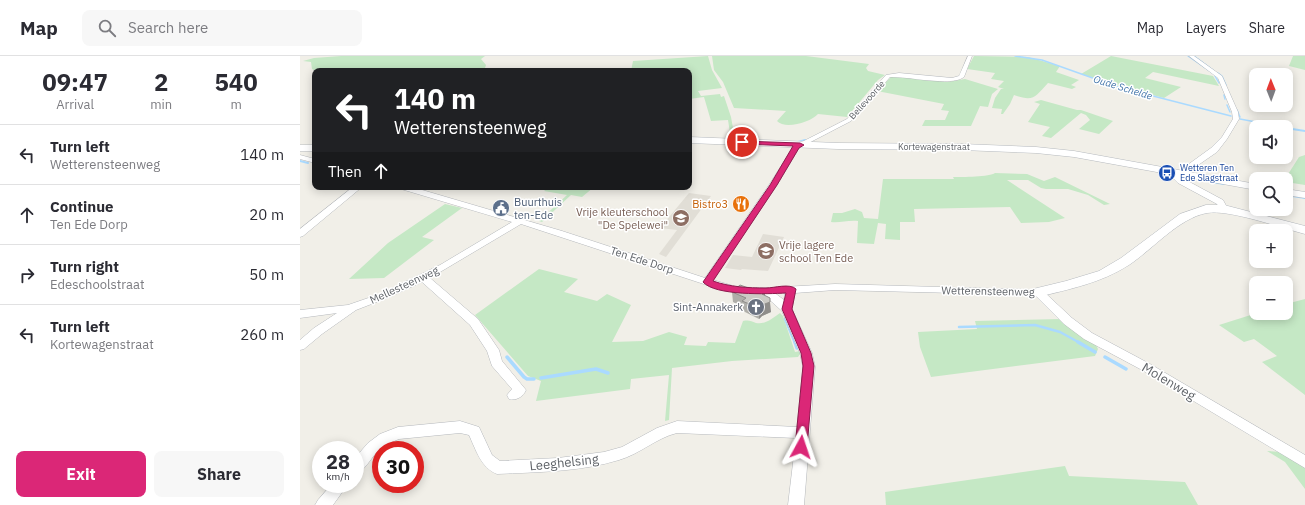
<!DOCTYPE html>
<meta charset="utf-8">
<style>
:root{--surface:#fff;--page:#f7f7f7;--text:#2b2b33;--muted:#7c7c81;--line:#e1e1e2;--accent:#db2777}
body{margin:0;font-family:"IBM Plex Sans",sans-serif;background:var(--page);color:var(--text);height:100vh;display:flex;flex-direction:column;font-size:15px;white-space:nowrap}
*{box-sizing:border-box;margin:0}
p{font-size:13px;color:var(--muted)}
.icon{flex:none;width:22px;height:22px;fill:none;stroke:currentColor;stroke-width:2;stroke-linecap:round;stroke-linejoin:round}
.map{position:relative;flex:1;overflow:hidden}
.panel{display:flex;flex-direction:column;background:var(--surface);width:300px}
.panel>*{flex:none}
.banner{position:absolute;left:12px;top:12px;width:380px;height:122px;border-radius:8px;box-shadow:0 2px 10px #0003;background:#202124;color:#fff;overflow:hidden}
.needle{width:26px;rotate:359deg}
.buttons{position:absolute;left:949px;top:12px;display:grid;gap:8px}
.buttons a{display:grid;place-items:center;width:44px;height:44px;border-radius:8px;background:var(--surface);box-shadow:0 2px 10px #0003;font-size:20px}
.speed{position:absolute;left:12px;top:385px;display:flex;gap:8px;font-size:20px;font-weight:700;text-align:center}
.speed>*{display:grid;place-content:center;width:52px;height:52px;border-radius:50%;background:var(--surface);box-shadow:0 2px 10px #0003;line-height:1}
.speed small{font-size:10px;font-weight:400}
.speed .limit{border:6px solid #d22;background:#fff;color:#111}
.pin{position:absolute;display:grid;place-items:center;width:34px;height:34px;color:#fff;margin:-17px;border:2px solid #fff;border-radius:50%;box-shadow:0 1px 4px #0007}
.me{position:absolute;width:44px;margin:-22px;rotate:5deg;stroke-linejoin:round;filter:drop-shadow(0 0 3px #0008)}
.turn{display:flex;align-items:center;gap:14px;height:84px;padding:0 16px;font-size:18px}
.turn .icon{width:52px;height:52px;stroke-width:2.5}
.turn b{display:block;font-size:28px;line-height:34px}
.then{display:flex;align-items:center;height:38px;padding:0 16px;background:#0003;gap:8px;font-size:15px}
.eta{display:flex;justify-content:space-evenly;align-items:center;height:68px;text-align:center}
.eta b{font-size:24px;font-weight:700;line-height:28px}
.button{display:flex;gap:8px;margin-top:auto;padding:8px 16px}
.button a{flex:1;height:46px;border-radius:8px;background:var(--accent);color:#fff;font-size:16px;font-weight:700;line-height:46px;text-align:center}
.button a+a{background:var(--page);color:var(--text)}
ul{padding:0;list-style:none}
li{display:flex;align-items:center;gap:12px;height:60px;padding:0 16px;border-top:1px solid var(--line)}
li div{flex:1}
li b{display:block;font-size:15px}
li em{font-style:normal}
header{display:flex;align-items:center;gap:24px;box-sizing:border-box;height:56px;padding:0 20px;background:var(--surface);border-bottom:1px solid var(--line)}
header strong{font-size:19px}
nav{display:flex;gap:22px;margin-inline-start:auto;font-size:14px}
.search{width:280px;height:36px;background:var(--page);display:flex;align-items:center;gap:10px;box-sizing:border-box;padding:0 14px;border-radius:8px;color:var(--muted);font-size:15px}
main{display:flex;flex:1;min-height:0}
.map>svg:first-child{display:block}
</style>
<header>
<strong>Map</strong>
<div class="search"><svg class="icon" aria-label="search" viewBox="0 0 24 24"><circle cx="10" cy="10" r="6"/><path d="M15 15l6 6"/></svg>Search here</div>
<nav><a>Map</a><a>Layers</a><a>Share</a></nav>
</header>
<main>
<section class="panel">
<div class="eta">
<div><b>09:47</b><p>Arrival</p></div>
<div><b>2</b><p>min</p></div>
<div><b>540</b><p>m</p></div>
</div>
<ul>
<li><svg class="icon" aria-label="left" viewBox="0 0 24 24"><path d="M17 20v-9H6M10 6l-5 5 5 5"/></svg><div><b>Turn left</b><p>Wetterensteenweg</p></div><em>140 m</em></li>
<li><svg class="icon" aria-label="ahead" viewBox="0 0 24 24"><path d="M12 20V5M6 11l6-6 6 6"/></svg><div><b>Continue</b><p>Ten Ede Dorp</p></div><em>20 m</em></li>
<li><svg class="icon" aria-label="right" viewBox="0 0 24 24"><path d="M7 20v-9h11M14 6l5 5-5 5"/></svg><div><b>Turn right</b><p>Edeschoolstraat</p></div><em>50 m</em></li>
<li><svg class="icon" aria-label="left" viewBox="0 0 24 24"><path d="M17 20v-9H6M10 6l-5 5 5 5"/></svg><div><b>Turn left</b><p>Kortewagenstraat</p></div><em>260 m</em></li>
</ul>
<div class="button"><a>Exit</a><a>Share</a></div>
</section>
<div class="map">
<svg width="1005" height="449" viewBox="0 0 1005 449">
<rect width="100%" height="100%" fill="#f1efe8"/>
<path fill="#e1ded6" d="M389 137 411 140 366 201 359 198 377 174 360 172Z
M463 178 484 181 468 215 442 213 441 214 425 212 433 199 452 201Z"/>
<path fill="#c5e8c5" d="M41 0H185L181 3 186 9 184 15H16L12 13 11 6 3 5 14 2Z
M408 0 412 14 422 32 398 35 401 40 420 38 421 41 424 40 431 61 435 83H431L428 64 411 65 404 41 389 43V15H331L333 5Z
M412 0H506L569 8 566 12 568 15 585 19 578 24 547 61 518 58C511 66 485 74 477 65L486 55 434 52 423 26 414 14Z
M674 0 728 1 760 10 756 16 779 24 771 29 776 31 772 33 748 27C735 41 734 46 714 39L710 48 703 58H701L702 53 692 52 695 42 701 33H704L698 31 704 25 691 23 695 17 667 13Z
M811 0 913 20 919 30 853 16 845 22 881 31 864 42 807 27 781 18Z
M993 0H1005V14L989 10Z
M600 20 647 26 665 23 698 33 692 38 688 51 680 50 671 70H622L625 64H645L649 55 641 54 644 48 577 35 591 21Z
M741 44 777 54H781L813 65 799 78 779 73 790 64 786 59 781 57 751 82 742 80 750 71 728 66 740 48 734 46Z
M1005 99V129L986 126 985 123 999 101Z
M695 117 727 118 744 125 755 121 810 148 804 149 788 139 768 133H746L741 132 728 124H707L765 162 749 166 721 167 710 151 614 153 615 166H600V184L585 183 586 168 578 167 574 188 557 187 558 165C548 164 540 167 531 166L533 157H542L555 153 562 156 564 162 578 163 583 123H654L653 121C662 121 690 121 695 117Z
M249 131H294L282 141 271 139 242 166 239 165 267 139 244 135Z
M145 148 162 152 122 181 134 184 84 222 49 223 88 187Z
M239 213 278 223 264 236 297 245 307 238 331 249 312 286 343 285 369 276 387 281 384 289 406 290 408 286 435 287 443 265C449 264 451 265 456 267 465 269 473 262 480 257L483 260 495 296 500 295V298L498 301 432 305 372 312 369 364 365 365 369 319 331 323 330 333 236 345 241 325 228 320 175 259Z
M1005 243V339L962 306 977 300 954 283 944 286 919 269 957 257H986V248Z
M761 263 796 289 798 293 795 300 631 321 620 291 618 276 677 273 675 265Z
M967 395 981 396 1005 410V433L985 406Z
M765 410 769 420 885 426 898 449H586L585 436Z"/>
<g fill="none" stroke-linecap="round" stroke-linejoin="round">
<path stroke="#aadaff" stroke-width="1.5" d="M715 0 742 4 818 31 931 60
M888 0 914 18
M894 0 913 14
M918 17 922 20 926 29
M915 20 919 27
M924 39 925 43
M927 49 930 56
M937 54 940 61
M940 63 982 71"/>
<path stroke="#aadaff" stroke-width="2" d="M978 70 982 71
M986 72 1005 75
M498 86 505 84
M0 105 8 107
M912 126 924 128
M986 139 1005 142"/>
<path stroke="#aadaff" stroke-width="2.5" d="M485 263 495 287
M659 271 735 269 760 276 780 287"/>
<path stroke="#aadaff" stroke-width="3.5" d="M495 286 497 292
M778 286 795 296
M207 301 224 321 227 323H234
M805 301 826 313
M241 322 296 313 308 317"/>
<g stroke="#b5b8bc" stroke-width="1">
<path id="street" d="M668 0H672L664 21C651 31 608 20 590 21L551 65 499 92 477 129 413 224 437 231 466 232 535 228 742 234 772 262 792 277 850 308 1005 399V412L842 314 784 283 764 268 735 239 535 234 495 237 492 253 512 297 515 311 504 449H488L496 382 377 377C356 382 340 398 319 404 280 416 238 416 197 418 181 412 176 394 169 379L160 377 99 383C91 386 83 390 77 396 70 403 65 415 55 418V402L68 387 80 378 98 371 160 365 179 371 192 399 200 405 258 402 304 396 322 391 357 372 377 365 497 371 503 311 500 297 482 255 463 238 437 237 416 232 221 168 130 222 178 263 199 294 202 305 226 334C223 341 216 345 209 343L207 339 212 333 192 310 187 295 170 269 122 226 87 242 56 254 22 278 4 293 0 294V284L14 272 37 257 0 262V254L48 249 80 238 140 209 212 166 101 133 100 131H112L262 175 405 222 469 129 494 90 547 63 586 19 599 17 652 22 659 20ZM485 237 484 244 476 238Z
M889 0H894L922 20 938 56 939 63 927 83 917 96 888 116 887 120 881 119V121L884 123 923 144 928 153 924 156 921 155 917 148 878 127 873 122 874 115H877L881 117 882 113 911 92 922 81 933 63 932 56 918 22Z
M0 99 15 103V107L0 103Z
M53 131H62L3 180 0 181V173Z
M32 428H48L33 449H15L18 444Z"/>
</g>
<g stroke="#b6babf" stroke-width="1">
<path id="secondary" d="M389 81 538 87 662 88 736 91 774 95 956 128V134L774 101 736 97 662 94 538 93 389 87Z
M0 89H15V95H0Z
M986 133 1005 136V142L986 139Z
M906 149H924L1005 170V178C982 172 928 153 907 157 879 162 853 193 829 209 801 227 770 233 738 241L733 239 731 236 733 233 766 225 799 215 821 202 880 158Z"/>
</g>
<use href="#street" fill="#fff" fill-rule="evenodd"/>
<use href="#secondary" fill="#fff" fill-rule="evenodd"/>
</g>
<path fill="#afaea9" d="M454 234 465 235V240L471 256 462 260 459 263 443 255V251L433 246 432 236Z"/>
<path fill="#8f8d8a" d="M465 235V245L462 238Z
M470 246 471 256 462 260 459 263V252L462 249Z"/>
<path fill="#cccac5" stroke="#8f8d8a" d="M440 229 454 234 456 232 465 235 462 238 470 242V246L462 249 459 252 442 245 446 242 432 236Z"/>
<path fill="#db2777" stroke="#8e194d" d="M440 85 500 87 504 89 499 92 477 129 413 225C430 231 448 232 466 232 474 232 490 227 496 233L492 253 511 297 514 310 507 391 505 395 501 396 496 395 495 391 503 310 501 297 482 253 486 237C468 238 415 240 403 226L470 129 493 90 442 88 439 86Z"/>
<defs>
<g id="bus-disc" transform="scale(0.9)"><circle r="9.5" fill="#1a4fb4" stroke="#fff"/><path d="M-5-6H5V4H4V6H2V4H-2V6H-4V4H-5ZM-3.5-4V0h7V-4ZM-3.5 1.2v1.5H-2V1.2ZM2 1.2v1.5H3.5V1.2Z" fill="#fff"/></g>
<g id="restaurant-disc" transform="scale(0.9)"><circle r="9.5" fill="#e8710a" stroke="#fff"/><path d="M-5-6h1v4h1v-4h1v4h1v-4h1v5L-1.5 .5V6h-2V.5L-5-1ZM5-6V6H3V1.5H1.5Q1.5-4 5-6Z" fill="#fff"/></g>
<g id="civic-disc" transform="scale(0.9)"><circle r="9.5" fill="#5c6f8a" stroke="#fff"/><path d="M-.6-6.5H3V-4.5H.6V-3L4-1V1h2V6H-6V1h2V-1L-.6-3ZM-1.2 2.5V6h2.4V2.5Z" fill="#fff"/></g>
<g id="school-disc" transform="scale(0.9)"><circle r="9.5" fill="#8d6e63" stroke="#fff"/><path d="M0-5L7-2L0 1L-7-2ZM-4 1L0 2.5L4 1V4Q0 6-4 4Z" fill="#fff"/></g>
<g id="church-disc" transform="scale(0.9)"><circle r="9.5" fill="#6b7280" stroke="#fff"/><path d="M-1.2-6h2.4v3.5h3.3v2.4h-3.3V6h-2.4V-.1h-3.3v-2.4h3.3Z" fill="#fff"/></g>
</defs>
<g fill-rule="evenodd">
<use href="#bus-disc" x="867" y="117"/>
<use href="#restaurant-disc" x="441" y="148"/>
<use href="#civic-disc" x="201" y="152"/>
<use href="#school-disc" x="381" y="162"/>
<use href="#school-disc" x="466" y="195"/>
<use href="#church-disc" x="456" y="251"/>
</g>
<g text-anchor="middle" stroke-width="3" stroke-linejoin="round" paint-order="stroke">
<g font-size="9" fill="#5f6368" stroke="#fff">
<text transform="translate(567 44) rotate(-48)" y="3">Bellevoorde</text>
<text x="634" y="94">Kortewagenstraat</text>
</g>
<g font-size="9" fill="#164399" stroke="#fff" text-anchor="start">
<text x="880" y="115">Wetteren Ten<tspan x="880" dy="10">Ede Slagstraat</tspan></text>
</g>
<g font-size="10" font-style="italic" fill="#4174aa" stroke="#fff">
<text transform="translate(823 31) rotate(17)" y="4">Oude Schelde</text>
</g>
<g font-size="11" fill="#4e5e75" stroke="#fff" text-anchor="start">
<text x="214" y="150">Buurthuis<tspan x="214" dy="13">ten-Ede</tspan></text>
</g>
<g font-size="11" fill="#c56008" stroke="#fff" text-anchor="end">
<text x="428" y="152">Bistro3</text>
</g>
<g font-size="11" fill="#785e54" stroke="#fff" text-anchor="end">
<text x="368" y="160">Vrije kleuterschool<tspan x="368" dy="13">"De Spelewei"</tspan></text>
<text x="479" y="193" text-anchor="start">Vrije lagere<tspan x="479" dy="13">school Ten Ede</tspan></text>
</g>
<g font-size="11" fill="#5f6368" stroke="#fff">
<text transform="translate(342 204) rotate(18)" y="4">Ten Ede Dorp</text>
<text transform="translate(104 229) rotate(-25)" y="4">Mellesteenweg</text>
<text transform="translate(688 235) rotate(1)" y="4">Wetterensteenweg</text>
</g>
<g font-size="11" fill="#5b616d" stroke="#fff" text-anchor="end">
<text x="443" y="255">Sint-Annakerk</text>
</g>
<g font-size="13" fill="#5f6368" stroke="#fff">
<text transform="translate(869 325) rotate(31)" y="5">Molenweg</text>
<text transform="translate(264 406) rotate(-6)" y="5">Leeghelsing</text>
</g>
</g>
</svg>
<div class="buttons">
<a><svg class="needle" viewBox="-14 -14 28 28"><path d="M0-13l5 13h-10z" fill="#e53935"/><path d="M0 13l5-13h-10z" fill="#7c7c81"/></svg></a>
<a><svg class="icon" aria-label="sound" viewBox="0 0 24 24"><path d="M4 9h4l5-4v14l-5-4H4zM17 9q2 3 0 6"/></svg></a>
<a><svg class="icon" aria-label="search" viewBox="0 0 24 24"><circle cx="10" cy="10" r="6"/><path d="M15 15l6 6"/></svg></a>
<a>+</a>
<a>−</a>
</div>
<div class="speed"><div>28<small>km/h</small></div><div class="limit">30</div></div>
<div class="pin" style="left:442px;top:86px;background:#d93025"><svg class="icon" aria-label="arrive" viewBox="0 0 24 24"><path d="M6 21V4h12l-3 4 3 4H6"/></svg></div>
<svg class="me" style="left:501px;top:391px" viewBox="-20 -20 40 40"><path d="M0-17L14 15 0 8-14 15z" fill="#db2777" stroke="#fff" stroke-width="4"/></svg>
<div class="banner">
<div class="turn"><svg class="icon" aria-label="left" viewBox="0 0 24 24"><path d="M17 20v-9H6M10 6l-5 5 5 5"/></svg><div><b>140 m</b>Wetterensteenweg</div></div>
<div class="then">Then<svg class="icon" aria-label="ahead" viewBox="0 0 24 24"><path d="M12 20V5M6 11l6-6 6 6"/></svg></div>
</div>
</div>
</main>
